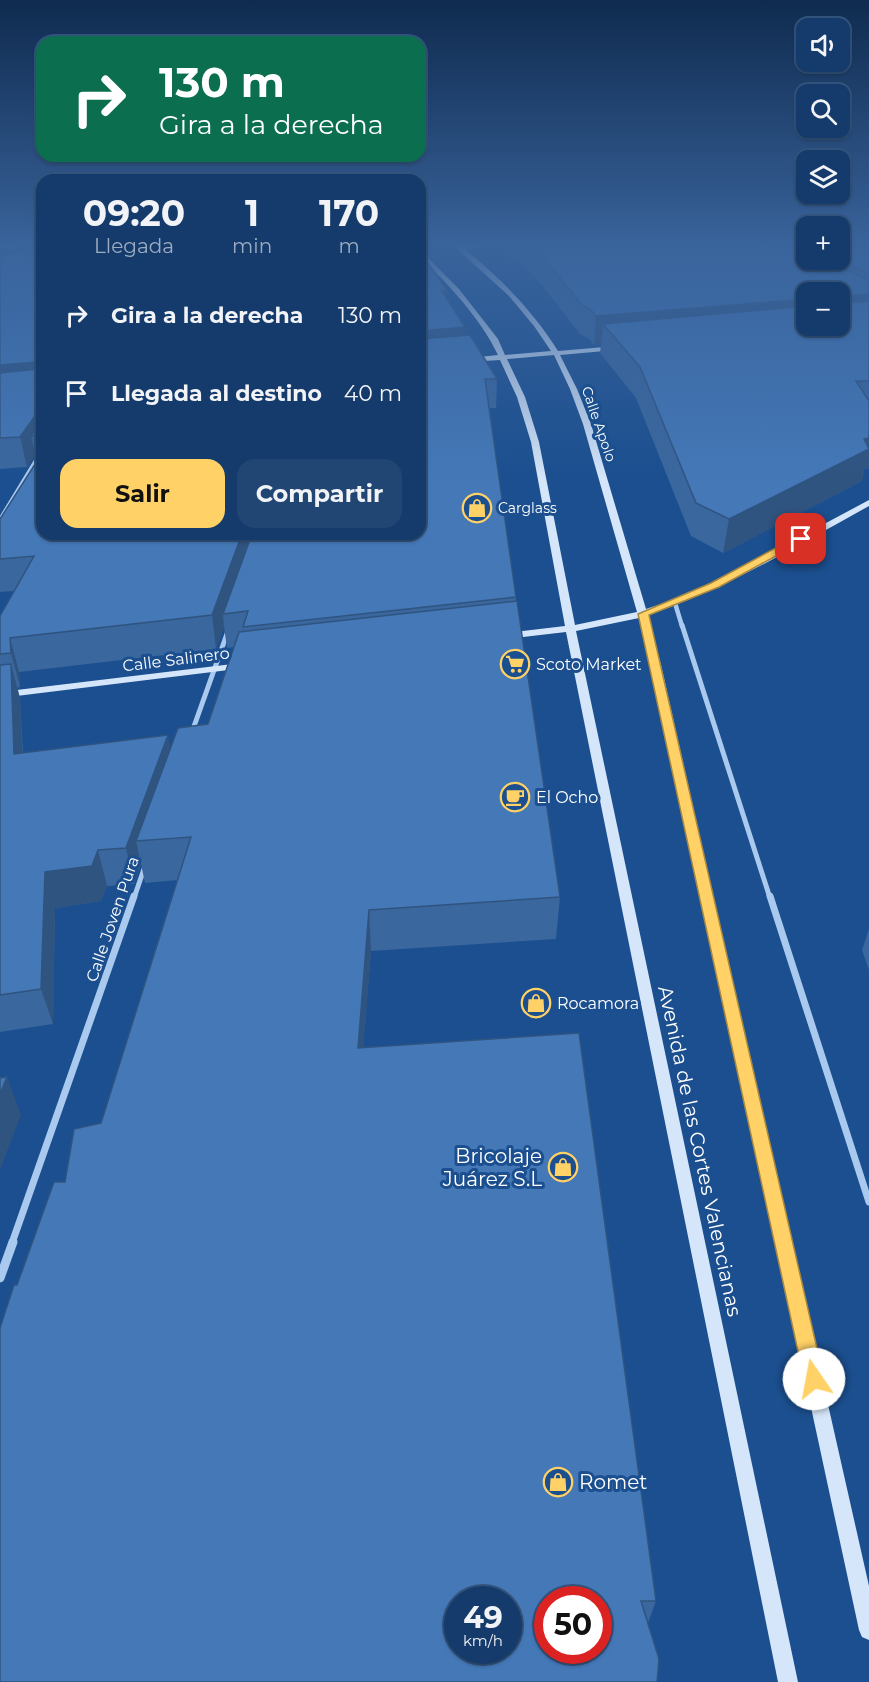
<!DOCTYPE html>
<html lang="es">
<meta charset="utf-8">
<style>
:root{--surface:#143b6b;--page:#214673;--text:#f1f3f6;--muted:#9dadc1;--line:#33557e;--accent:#ffd166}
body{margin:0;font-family:Montserrat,sans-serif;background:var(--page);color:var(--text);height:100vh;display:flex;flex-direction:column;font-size:22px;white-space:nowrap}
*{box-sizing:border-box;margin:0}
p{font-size:20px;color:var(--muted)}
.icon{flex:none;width:33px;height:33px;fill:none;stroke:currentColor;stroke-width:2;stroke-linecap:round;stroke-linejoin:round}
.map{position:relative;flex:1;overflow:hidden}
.sheet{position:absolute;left:36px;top:174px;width:390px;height:366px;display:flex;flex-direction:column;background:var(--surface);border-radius:18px;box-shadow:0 2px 4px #0004,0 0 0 2px var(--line)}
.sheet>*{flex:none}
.hud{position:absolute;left:36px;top:36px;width:390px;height:126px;border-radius:18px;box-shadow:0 2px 4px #0004,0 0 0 2px var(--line);background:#0b6e4f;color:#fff;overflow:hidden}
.tools{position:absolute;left:796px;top:18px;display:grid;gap:12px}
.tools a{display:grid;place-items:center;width:54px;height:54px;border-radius:12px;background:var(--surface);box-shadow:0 2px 4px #0004,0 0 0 2px var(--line);font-size:30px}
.speed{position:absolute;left:444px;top:1586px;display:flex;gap:12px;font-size:30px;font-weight:700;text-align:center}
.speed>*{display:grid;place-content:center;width:78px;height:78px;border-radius:50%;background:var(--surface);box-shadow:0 2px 4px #0004,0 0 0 2px var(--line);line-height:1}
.speed small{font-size:15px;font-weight:400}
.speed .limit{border:9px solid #d22;background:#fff;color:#111}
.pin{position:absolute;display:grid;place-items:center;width:51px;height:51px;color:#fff;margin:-26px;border-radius:12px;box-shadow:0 3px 9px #0006}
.me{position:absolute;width:66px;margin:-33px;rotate:348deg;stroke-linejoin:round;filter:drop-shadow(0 0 4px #0008)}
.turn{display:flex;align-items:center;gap:21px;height:126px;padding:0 24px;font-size:27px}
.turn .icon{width:78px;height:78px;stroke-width:2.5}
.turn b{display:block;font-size:42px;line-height:51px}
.eta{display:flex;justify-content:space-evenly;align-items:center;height:102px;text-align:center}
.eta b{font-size:36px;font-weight:700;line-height:42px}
.cta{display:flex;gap:12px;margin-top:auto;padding:12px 24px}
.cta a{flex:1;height:69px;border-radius:18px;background:var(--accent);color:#111;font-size:24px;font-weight:700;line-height:69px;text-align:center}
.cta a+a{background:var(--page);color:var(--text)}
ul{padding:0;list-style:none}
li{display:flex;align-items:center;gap:18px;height:78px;padding:0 24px}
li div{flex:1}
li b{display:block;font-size:22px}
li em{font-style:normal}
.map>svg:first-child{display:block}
</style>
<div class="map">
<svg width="869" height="1682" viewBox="0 0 869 1682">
<rect width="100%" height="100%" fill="#1b4f8f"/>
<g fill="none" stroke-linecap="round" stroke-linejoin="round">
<path stroke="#a9c9ee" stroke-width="2" stroke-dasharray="1.5 2" stroke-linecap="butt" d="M0 247 42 249"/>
<path stroke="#a9c9ee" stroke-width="4" d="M461 248 483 244"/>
<path stroke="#a9c9ee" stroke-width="4.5" d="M0 520 42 451
M675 603 682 626"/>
<path stroke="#a9c9ee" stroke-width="5" d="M682 625 770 898
M192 732 228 631
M134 898 145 866"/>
<path stroke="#a9c9ee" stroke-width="7" d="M770 896 869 1202
M12 1243 134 896"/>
<path stroke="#a9c9ee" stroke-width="9" d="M0 1278 13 1242"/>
<path fill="#d6e6fa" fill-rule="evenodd" d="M452 244H459C497 275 532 309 558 351L616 346 620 348 616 350 560 355 577 389 591 424 646 609 670 601 727 576 869 500V506C796 546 726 589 648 615L661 665 869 1586V1640L862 1637 859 1630 651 665 639 618 576 631 798 1682H778L566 632 505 639 500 636 505 633 565 626 531 442 517 397 500 360 469 362 465 360 469 358 498 355C480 317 449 286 420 256V250L459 289 498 339 505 355 551 351 534 326 509 296ZM554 355 570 389 583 424 637 612 575 625 539 442 525 397 507 359Z
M241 663 246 666 245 668 0 698V692Z"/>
</g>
<path fill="#3a679d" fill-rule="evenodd" d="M492 244H807V260H840L869 244V468L864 469 862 481 723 553 691 536 636 398 600 353 601 344 594 345 589 339 580 334 538 280 521 263Z
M42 247V534H420L447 300 465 336 497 379 496 408H489L516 597V601L560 897 556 939 371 951 363 1048 656 1601 648 1623 17 1285 65 1182 101 1123 177 880 145 883 141 864 134 884 107 886 101 901 55 908 53 1024 0 1032V616L14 591 0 592V519L37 462 35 455 27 467 0 469V256ZM224 627 227 648 234 647 208 724 170 748 23 753 20 698 17 688 20 687 19 672 216 649Z
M869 929V970L862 950Z"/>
<path fill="#305480" d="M442 291H447V318Z
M869 294V321L840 324V296Z
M807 299V326L603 324 601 344 594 345 596 316Z
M465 327 464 356 420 360V331Z
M36 362 42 391 0 395V365Z
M35 416 39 435 31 436 35 455 27 467 20 437Z
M869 438V468L864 469 862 481 723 553 729 519 864 439Z
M242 534H257L223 614 224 627 216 649 212 615Z
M10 638 19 672 20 687 11 653Z
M11 664 20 698 24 789 14 754Z
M168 735 174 770 136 841 141 864 134 884 126 848Z
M98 850 107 886 101 901 55 908 53 1024 41 989 45 872Z
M369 910 371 951 360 1089 358 1048Z
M7 1077 21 1115 0 1170V1094Z"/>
<path fill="#4478b7" stroke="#305480" stroke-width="1.5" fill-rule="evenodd" d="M530 244H783L807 254V260H821L842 268 869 281V294L840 296V292H807V299L596 316 591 310 582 305 540 253Z
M799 244H807V247Z
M840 244H869V273L837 260H840Z
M42 247V435L31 436 40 421 35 416 20 437 0 438V373L37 369 38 364 36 362 0 365V256Z
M420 251 447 291H442L465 327 420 331Z
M869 301V381H856L869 401V438L864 439 869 449 729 519 696 503 640 367 603 324 807 306V326H840V304Z
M470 335 497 379H485L516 597 243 627 248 611 223 614 252 534H420V339Z
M42 453V534H242L212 615 10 638 11 653 0 654V616L34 556 0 559V519Z
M517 601 560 897 369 910 358 1048 579 1033 656 1601H641L659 1659 657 1682H0V1328L14 1285H17L54 1182H65L74 1129 101 1123 191 837 136 841 178 728 208 724 239 632ZM458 1599H508V1650H458ZM548 1599H598V1650H548Z
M11 664 14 754 168 735 126 848 98 850 92 866 45 872 41 989 0 995V665Z
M7 1077 0 1094V1078Z"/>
<linearGradient id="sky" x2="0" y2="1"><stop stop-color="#0f2b4f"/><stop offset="0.51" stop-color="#39639b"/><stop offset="1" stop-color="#39639b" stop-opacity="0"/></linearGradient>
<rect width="869" height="479" fill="url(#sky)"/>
<path fill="#ffd166" stroke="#a68842" stroke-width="1.5" d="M798 536 807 539 719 587 649 615 824 1379 821 1386 814 1388 807 1386 804 1379 638 614 711 583Z"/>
<defs>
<g id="shop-ring" transform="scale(1.5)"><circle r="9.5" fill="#1b4f8f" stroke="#ffd166" stroke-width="1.5"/><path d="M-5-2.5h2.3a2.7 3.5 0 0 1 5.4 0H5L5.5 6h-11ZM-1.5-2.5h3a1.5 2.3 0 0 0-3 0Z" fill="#ffd166"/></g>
<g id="supermarket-ring" transform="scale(1.5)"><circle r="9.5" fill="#1b4f8f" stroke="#ffd166" stroke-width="1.5"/><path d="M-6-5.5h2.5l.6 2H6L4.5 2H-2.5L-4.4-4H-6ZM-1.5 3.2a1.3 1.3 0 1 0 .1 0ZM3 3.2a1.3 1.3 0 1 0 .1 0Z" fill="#ffd166"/></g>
<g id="cafe-ring" transform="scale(1.5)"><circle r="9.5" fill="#1b4f8f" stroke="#ffd166" stroke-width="1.5"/><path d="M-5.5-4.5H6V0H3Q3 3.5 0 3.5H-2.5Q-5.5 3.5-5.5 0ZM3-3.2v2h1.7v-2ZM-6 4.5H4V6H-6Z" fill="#ffd166"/></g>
</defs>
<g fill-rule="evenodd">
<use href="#shop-ring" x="477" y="508"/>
<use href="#supermarket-ring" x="515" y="664"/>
<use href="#cafe-ring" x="515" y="797"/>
<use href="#shop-ring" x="536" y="1003"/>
<use href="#shop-ring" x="563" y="1167"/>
<use href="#shop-ring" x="558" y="1482"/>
</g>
<g text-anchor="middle" stroke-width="6" stroke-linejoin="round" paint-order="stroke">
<g font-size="14" fill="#fff" stroke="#1b4f8f">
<text transform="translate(599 424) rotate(71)" y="5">Calle Apolo</text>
</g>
<g font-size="14" fill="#fff" stroke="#1b4f8f" text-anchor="start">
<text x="498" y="513">Carglass</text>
</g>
<g font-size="16" fill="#fff" stroke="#1b4f8f">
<text transform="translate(176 659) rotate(-7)" y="6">Calle Salinero</text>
<text transform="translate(112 919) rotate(-71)" y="6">Calle Joven Pura</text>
</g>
<g font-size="16" fill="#fff" stroke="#1b4f8f" text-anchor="start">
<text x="536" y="670">Scoto Market</text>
<text x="536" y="803">El Ocho</text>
<text x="557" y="1009">Rocamora</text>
</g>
<g font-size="20" fill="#fff" stroke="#1b4f8f">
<text transform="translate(700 1151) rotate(78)" y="7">Avenida de las Cortes Valencianas</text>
</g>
<g font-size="20" fill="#fff" stroke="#1b4f8f" text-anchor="end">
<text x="542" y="1163">Bricolaje<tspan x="542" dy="23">Juárez S.L</tspan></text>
<text x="579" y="1489" text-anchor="start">Romet</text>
</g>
</g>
</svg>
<div class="tools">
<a><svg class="icon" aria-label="sound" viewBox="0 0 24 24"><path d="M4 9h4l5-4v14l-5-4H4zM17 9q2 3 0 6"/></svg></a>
<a><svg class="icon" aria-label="search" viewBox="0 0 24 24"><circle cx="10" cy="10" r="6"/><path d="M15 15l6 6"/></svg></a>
<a><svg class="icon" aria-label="layers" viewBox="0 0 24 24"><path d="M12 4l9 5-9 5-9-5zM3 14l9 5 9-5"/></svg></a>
<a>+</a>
<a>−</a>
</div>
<div class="speed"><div>49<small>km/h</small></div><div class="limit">50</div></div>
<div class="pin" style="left:801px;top:539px;background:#d93025"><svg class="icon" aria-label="arrive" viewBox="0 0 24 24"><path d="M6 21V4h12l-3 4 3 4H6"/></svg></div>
<svg class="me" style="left:814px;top:1379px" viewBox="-20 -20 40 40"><circle r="19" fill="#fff"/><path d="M0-13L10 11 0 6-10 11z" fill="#ffd166"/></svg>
<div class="hud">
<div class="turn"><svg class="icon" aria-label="right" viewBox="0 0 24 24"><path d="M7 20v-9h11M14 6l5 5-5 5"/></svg><div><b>130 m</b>Gira a la derecha</div></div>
</div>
<section class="sheet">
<div class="eta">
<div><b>09:20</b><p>Llegada</p></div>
<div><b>1</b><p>min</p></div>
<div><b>170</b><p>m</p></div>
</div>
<ul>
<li><svg class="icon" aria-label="right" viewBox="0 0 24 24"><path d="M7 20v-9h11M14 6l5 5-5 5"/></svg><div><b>Gira a la derecha</b></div><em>130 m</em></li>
<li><svg class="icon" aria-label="arrive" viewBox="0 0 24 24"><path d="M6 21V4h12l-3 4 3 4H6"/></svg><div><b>Llegada al destino</b></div><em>40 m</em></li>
</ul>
<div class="cta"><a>Salir</a><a>Compartir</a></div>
</section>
</div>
